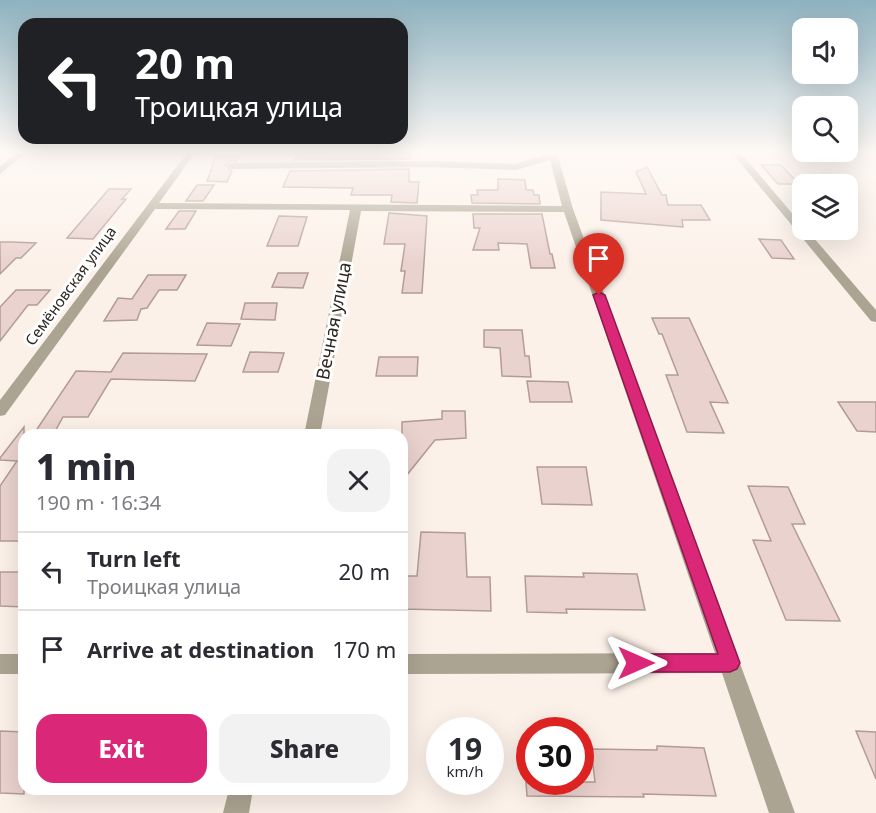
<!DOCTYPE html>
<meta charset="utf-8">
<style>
:root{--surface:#fff;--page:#f2f2f3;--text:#2b2b33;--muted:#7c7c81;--line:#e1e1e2;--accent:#db2777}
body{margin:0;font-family:"Noto Sans",sans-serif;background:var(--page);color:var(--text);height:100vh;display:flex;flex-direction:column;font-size:22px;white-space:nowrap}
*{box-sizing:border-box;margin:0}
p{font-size:20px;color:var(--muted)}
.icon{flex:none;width:33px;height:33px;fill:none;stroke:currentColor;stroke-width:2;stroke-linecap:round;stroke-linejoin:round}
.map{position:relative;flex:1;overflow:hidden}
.drawer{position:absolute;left:18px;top:429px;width:390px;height:366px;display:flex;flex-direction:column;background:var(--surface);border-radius:18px;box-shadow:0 6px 24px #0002}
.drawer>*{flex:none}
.banner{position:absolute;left:18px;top:18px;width:390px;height:126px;border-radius:18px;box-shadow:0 6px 24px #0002;background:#202124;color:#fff;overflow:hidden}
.tools{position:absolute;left:792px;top:18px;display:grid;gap:12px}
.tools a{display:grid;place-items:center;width:66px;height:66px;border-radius:12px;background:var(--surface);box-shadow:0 6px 24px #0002;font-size:30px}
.speed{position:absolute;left:426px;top:717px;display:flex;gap:12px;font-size:30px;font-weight:700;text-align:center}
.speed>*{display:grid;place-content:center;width:78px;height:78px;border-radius:50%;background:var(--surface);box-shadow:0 6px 24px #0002;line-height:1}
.speed small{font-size:15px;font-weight:400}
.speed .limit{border:9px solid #d22;background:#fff;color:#111}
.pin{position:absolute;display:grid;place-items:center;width:51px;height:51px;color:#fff;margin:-62px -26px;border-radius:50% 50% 50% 0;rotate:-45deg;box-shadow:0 0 6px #0007}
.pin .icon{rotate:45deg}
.me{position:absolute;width:66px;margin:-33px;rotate:90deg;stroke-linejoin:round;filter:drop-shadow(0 0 4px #0008)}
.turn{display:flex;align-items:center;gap:21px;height:126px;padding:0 18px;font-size:27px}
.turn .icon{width:78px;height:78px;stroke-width:2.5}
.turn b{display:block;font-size:42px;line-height:51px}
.round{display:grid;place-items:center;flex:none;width:63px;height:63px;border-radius:18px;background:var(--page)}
.headline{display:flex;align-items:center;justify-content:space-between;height:102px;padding:0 18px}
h1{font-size:36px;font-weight:800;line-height:45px}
.button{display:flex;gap:12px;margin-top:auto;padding:12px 18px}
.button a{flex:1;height:69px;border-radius:18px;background:var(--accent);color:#fff;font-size:24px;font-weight:800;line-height:69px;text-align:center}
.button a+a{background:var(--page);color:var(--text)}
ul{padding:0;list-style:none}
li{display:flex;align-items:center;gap:18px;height:78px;padding:0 18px;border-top:2px solid var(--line)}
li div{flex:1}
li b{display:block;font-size:22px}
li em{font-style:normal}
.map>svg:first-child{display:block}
</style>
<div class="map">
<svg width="876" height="813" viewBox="0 0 876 813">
<rect width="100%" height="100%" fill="#fcf1e9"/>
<path fill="#ead2ce" stroke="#b19c97" stroke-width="1.5" d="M299 153H409V159L295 160Z
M240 155 237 161H231L225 165 232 171 227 182 207 181 216 156Z
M761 165H781L799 184H778Z
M647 167 662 195H666L668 205H701L710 220H682L683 227 601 220V192L646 194 636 172Z
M409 169V182H419L417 203 391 202 392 195H351L353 188 283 187 290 171Z
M498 179 525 180 526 190H533L534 195H539L540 204 472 203 471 195H478L477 190H498Z
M197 185H214L203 201H186Z
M109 189H131L122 199H126L93 239 67 238Z
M179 211H196L185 229H166Z
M389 213 427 216 422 293H402L405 271H401L405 244H384Z
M473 214H542L550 254H552L555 268H531L527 244 498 243 499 250H473L480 228H474Z
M279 216 307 217 298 246H267Z
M759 239 781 240 794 259 772 258Z
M0 242H11L36 243 21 258H16L0 274Z
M278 273H308L303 288 272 287Z
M148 275H186L177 290H159L147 308 141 309 137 320 104 321 118 298 132 299Z
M16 290H50L37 305H28L0 341V307Z
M245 303H277L275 320 241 319Z
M652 318H689L728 403 710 402 724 433 687 432 666 375H678L662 334H659Z
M207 323 240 324 231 346 197 345Z
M484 330H522L525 356H529L531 377 502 376 500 348 484 347Z
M250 352 284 353 278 372H243Z
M123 353 207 354 195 381 111 379 88 417H63L53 435H33L76 371 111 372Z
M379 357H418L417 376H376Z
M527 381 568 382 572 402H530Z
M838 402H876V432L857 431Z
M442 411H465L466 438 435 440 402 481V422L442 419Z
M24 427V541H0V486L17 461 0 460V458Z
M537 467H586L592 505 542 504Z
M748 486 788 487 805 524H792L840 621 786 620 753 540 771 541Z
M421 532 465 533 467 577H490L491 611 402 609V576H417Z
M0 572H24V607L0 606Z
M583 573 637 574 645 610 566 609 567 613 527 612 525 576 584 577Z
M0 731 24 732V794L0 793Z
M856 731 876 732V779Z
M657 746 704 748 716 796 643 794 644 797 527 796 526 782H595L591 749 657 750Z"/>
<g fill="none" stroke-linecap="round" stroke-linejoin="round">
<path fill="#aca492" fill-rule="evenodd" d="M17 153H26L0 174V166Z
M187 153H195L159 203 562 206 550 160 516 170 430 167 232 169 227 166 232 163 430 161 516 164 549 153H557L573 209 795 813H769L722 673 402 674V654L715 653 564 212 361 211 320 435H304L350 210 155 209 5 415 0 416V400Z
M732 153H741L802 225V230H807L876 310V322L871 321Z
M0 654H24V674H0Z
M229 789H253L249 813H223Z"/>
</g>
<linearGradient id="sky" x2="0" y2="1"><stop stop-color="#8eb2c0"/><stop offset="0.57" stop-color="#fef9f5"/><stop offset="1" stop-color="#fef9f5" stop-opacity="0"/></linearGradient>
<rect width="876" height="267" fill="url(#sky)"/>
<path fill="#db2777" stroke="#8e194d" stroke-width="1.5" d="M599 292 605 295 740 663 737 669 730 672H636L630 670 627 663 630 657 636 654H718L593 295Z"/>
<g text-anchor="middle" stroke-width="6" stroke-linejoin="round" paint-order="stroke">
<g font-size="15" fill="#2d2621" stroke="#fff">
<text transform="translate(71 286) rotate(-54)" y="5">Семёновская улица</text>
</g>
<g font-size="18" fill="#2d2621" stroke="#fff">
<text transform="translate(334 321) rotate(-79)" y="6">Вечная улица</text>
</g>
</g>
</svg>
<div class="tools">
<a><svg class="icon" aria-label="sound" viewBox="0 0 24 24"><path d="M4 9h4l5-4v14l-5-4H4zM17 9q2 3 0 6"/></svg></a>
<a><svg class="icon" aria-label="search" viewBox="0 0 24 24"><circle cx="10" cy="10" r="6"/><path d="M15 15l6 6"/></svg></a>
<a><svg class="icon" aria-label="layers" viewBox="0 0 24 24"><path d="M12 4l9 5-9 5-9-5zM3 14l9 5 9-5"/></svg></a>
</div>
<div class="speed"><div>19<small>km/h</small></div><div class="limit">30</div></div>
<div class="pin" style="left:599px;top:295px;background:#d93025"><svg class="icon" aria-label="arrive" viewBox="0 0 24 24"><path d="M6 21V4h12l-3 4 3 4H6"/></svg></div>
<svg class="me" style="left:636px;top:663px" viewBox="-20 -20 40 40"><path d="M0-17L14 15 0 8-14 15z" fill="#db2777" stroke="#fff" stroke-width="4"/></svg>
<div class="banner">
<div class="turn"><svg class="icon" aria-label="left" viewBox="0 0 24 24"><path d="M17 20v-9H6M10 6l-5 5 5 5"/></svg><div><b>20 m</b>Троицкая улица</div></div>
</div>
<section class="drawer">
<div class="headline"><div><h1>1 min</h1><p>190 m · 16:34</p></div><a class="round"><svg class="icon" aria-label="close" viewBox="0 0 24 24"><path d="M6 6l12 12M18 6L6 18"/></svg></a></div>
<ul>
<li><svg class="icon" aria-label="left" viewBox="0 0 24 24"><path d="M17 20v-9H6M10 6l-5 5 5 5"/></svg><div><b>Turn left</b><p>Троицкая улица</p></div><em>20 m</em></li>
<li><svg class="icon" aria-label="arrive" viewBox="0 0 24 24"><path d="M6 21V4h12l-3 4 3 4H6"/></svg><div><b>Arrive at destination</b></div><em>170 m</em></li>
</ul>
<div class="button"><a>Exit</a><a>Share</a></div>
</section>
</div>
